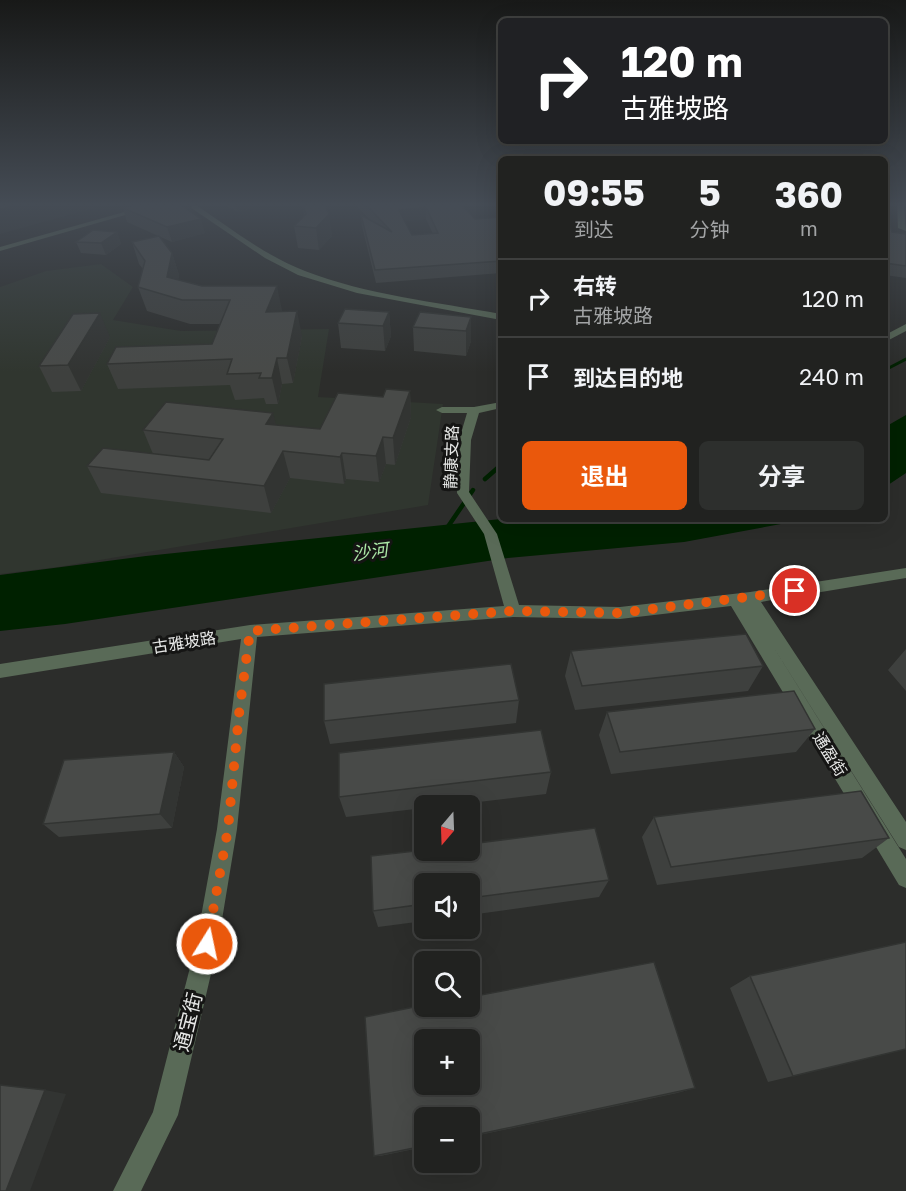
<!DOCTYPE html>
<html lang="zh">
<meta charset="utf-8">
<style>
:root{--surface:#212220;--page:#2d2f2d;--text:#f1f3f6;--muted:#a2a4a5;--line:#3e3f3e;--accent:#ea580c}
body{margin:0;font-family:"Golos Text","Noto Sans SC",sans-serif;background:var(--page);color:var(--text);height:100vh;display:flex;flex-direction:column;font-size:22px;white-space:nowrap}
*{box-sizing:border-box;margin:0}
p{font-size:20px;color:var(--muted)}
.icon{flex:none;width:33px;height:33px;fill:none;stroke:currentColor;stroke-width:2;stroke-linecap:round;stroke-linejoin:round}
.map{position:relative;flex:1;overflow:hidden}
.panel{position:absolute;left:498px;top:156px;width:390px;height:366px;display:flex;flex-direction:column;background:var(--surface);border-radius:9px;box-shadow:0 6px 24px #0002,0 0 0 2px var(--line)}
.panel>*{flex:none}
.banner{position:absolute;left:498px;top:18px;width:390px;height:126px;border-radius:9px;box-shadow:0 6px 24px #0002,0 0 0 2px var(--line);background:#202124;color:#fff;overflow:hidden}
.needle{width:39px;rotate:199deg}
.tools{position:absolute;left:414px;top:795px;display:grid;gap:12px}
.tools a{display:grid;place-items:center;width:66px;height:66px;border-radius:9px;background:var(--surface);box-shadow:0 6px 24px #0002,0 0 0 2px var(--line);font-size:30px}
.pin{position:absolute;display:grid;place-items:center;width:51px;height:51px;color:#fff;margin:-26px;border:3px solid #fff;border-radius:50%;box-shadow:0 2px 6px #0007}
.me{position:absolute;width:66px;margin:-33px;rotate:10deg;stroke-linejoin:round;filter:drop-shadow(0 0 4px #0008)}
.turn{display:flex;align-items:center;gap:21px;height:126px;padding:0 24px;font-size:27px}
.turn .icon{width:78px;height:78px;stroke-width:2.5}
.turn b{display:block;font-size:42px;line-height:51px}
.eta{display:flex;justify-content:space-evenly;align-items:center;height:102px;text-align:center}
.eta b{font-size:36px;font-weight:700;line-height:42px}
.cta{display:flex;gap:12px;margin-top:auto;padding:12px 24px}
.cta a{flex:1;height:69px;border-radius:9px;background:var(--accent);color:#fff;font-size:24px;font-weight:700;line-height:69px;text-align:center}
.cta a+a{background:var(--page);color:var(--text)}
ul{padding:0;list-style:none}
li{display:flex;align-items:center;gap:18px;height:78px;padding:0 24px;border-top:2px solid var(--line)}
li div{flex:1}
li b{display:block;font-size:22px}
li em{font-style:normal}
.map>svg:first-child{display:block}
</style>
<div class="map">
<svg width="906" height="1191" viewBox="0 0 906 1191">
<rect width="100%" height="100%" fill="#2c2d2b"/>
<path fill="#30362f" d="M101 264 133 287 113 320 181 331 329 329 318 397 443 404 428 505 58 567 0 574V287L46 271Z"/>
<path fill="#002100" d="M906 415V473L885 487V427Z
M501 519H808L684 542 508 558 65 624 0 631V575L146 556Z"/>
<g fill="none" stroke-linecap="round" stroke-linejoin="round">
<path stroke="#002100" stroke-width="3" d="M885 370 906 359"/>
<path stroke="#002100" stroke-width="4.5" d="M485 479 501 465
M447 528 473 490"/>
<path fill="#596a57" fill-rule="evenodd" d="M149 205H160L0 251V247Z
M187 205H196C230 228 266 256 305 271 367 295 436 302 501 314V320L357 293 298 275 265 258Z
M897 205H904L906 231 898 228Z
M906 324V331L885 342V335Z
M501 402V408L479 413 471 440 469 492 497 534 519 605 620 607 750 592 906 568V578L761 602 906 822V850L899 847 769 640 906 859V888L899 885 731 606 620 619 513 617 257 637 237 829 218 944 178 1115 141 1191H113L153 1112 196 944 217 829 241 639 0 678V664L250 625 504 606 484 534 457 493 459 440 467 413H442L436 410 442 407H474Z"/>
</g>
<path fill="#3e403e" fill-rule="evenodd" d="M133 205H191L193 213 205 233 172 242 127 222 123 208Z
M224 205H251L252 208 238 212Z
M298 205H331V208L327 210 332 236 319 250 298 248 294 226 304 215 303 208Z
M356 205H462L475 219 501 217V273L376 283 362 226 361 215 369 219ZM426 219 433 234 412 235 405 221Z
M885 205 892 232 906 234V278L885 275Z
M117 232 121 244 106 255 81 253 76 242Z
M132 242 172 253 179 275 178 280 282 310 281 311 302 336 293 383 282 384 278 404H266L264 398 235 400 230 385 118 389 107 364 212 344 220 324H190L147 311 138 287 143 269 139 264Z
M389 312 391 336 385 351 341 348 338 323Z
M471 317V341L466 356 414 351 413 327Z
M501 319V352L496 351 498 326Z
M110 337 81 391 52 392 39 366Z
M410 391 411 417 395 465 386 464 379 482 346 479 344 484 290 478 271 513 101 493 87 466 153 454 143 430 276 425 320 429 383 397Z
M906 649V691L888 670Z
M571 651 763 666 748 691 575 710 565 676Z
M519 700 516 723 330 744 324 721Z
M607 712 815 729 796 752 611 774 599 735Z
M174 752 184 767 172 828 59 837 43 824Z
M551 772 546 794 445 806H424V808L346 817 339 797Z
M654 817 889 838 862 858 657 885 642 837Z
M595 828 609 880 599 897 470 915V884H424V921L378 927 373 911 371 856 424 850H470V844Z
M654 962 695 1088 677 1093 470 1137V1118H424V1147L380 1156H374L365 1017 424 1005V1006H470V997ZM424 1040H470V1084H424Z
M750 976 906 1049 768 1082 730 988Z"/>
<path fill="#323432" d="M18 205H105L0 234V209Z
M187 205H191L194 217 183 206Z
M236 205H251L252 208 238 212Z
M324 205H331V208L324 210Z
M426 207V219L399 222V210Z
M329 214 332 236 319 250 316 228Z
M201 219 205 233 172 242 167 227Z
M117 232 121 244 106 255 101 243Z
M172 253 179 275 175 298 167 277Z
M277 286 282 310 271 336 266 312Z
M297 311 302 336 293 383 287 358Z
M389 312 391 336 385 351 383 326Z
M100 313 110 337 81 391 68 365Z
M471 317V341L466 356V331Z
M277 358 282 384 278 404 272 378Z
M410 391 411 417 395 465 393 438Z
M273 413 280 439 266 424Z
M383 437 386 464 379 482 376 456Z
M283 451 290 478 271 513 264 486Z
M342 453 346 479 344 484 340 457Z
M174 752 184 767 172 828 160 814Z
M45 1090 66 1094 30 1191H6Z"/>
<path fill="#484a48" stroke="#323432" stroke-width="1.5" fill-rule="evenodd" d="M0 205H18L0 209Z
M133 205H187L183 206 201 219 167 227 123 208Z
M303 205H325L329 214 316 228 294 226 306 214Z
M366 205H462L475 219 501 217V261L375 270 361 215 392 232ZM426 207 438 233 412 235 399 210Z
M885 205 892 232 906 234V266L885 263Z
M93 230 117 232 101 243 76 242Z
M159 236 172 253 167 277 202 286H277L266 312 297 311 287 358H277L272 378H259L261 373 227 374 232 359 107 364 116 347 212 344 230 300H182L138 287 145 261 132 242Z
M345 309 389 312 383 326 338 323Z
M420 312 471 317 466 331 413 327Z
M100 313 68 365 39 366 73 314Z
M501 319V327L498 326Z
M386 389 410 391 393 438 383 437 376 456 342 453 340 457 283 451 264 486 87 466 103 448 209 460 223 439 143 430 166 402 273 413 266 424 320 429 338 393 383 397Z
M746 634 763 666 582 686 571 651Z
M511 664 519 700 324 721V684Z
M794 691 815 729 620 752 607 712Z
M541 730 551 772 339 797V753Z
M174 752 160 814 43 824 64 760Z
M861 791 889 838 671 867 654 817Z
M595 828 609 880 470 898V884H424V904L373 911 371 856 424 850H470V844Z
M906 942V1049L793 1076 750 976Z
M654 962 695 1088 470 1136V1118H424V1146L374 1156 365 1017 424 1005V1006H470V997ZM424 1040H470V1084H424Z
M0 1085 45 1090 6 1191H0Z"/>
<linearGradient id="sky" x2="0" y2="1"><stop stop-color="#181918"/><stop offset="0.55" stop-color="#454c55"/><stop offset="1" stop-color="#454c55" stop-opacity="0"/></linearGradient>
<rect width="906" height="372" fill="url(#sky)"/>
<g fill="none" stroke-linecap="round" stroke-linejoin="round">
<path stroke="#ea580c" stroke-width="10" stroke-dasharray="0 18" d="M207 944 228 829 239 714 250 631 513 611 620 613 795 591"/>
</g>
<g text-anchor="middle" stroke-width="6" stroke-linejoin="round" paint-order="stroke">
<g font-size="16" fill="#e7e8e7" stroke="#151514">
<text transform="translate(451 457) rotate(-88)" y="6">静康支路</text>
<text transform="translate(184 642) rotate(-9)" y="6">古雅坡路</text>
<text transform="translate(830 754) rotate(58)" y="6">通盈街</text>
</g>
<g font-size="18" font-style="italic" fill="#ace9a7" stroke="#151514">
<text transform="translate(370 552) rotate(-7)" y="6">沙河</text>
</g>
<g font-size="20" fill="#e7e8e7" stroke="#151514">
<text transform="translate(188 1022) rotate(-76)" y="7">通宝街</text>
</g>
</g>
</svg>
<div class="tools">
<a><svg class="needle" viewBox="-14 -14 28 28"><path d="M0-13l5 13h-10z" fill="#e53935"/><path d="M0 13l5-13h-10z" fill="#a2a4a5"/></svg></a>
<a><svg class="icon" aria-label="sound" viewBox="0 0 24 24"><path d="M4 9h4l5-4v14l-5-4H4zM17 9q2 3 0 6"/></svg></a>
<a><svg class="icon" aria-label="search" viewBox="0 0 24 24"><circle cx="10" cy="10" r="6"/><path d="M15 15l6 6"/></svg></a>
<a>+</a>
<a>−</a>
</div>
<div class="pin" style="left:795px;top:591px;background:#d93025"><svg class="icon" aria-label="arrive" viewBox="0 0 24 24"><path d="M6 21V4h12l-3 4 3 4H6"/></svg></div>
<svg class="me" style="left:207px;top:944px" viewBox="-20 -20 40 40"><circle r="17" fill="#ea580c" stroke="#fff" stroke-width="3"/><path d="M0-11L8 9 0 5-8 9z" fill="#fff"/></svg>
<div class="banner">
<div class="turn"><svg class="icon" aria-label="right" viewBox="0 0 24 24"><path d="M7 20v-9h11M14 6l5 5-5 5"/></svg><div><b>120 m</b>古雅坡路</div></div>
</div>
<section class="panel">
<div class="eta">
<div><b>09:55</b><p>到达</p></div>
<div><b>5</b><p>分钟</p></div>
<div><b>360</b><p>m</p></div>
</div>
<ul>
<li><svg class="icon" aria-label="right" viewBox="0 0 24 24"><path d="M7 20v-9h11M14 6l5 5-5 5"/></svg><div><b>右转</b><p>古雅坡路</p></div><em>120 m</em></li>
<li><svg class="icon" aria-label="arrive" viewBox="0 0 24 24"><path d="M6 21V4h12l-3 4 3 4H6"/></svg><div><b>到达目的地</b></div><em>240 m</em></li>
</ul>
<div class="cta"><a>退出</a><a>分享</a></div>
</section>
</div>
